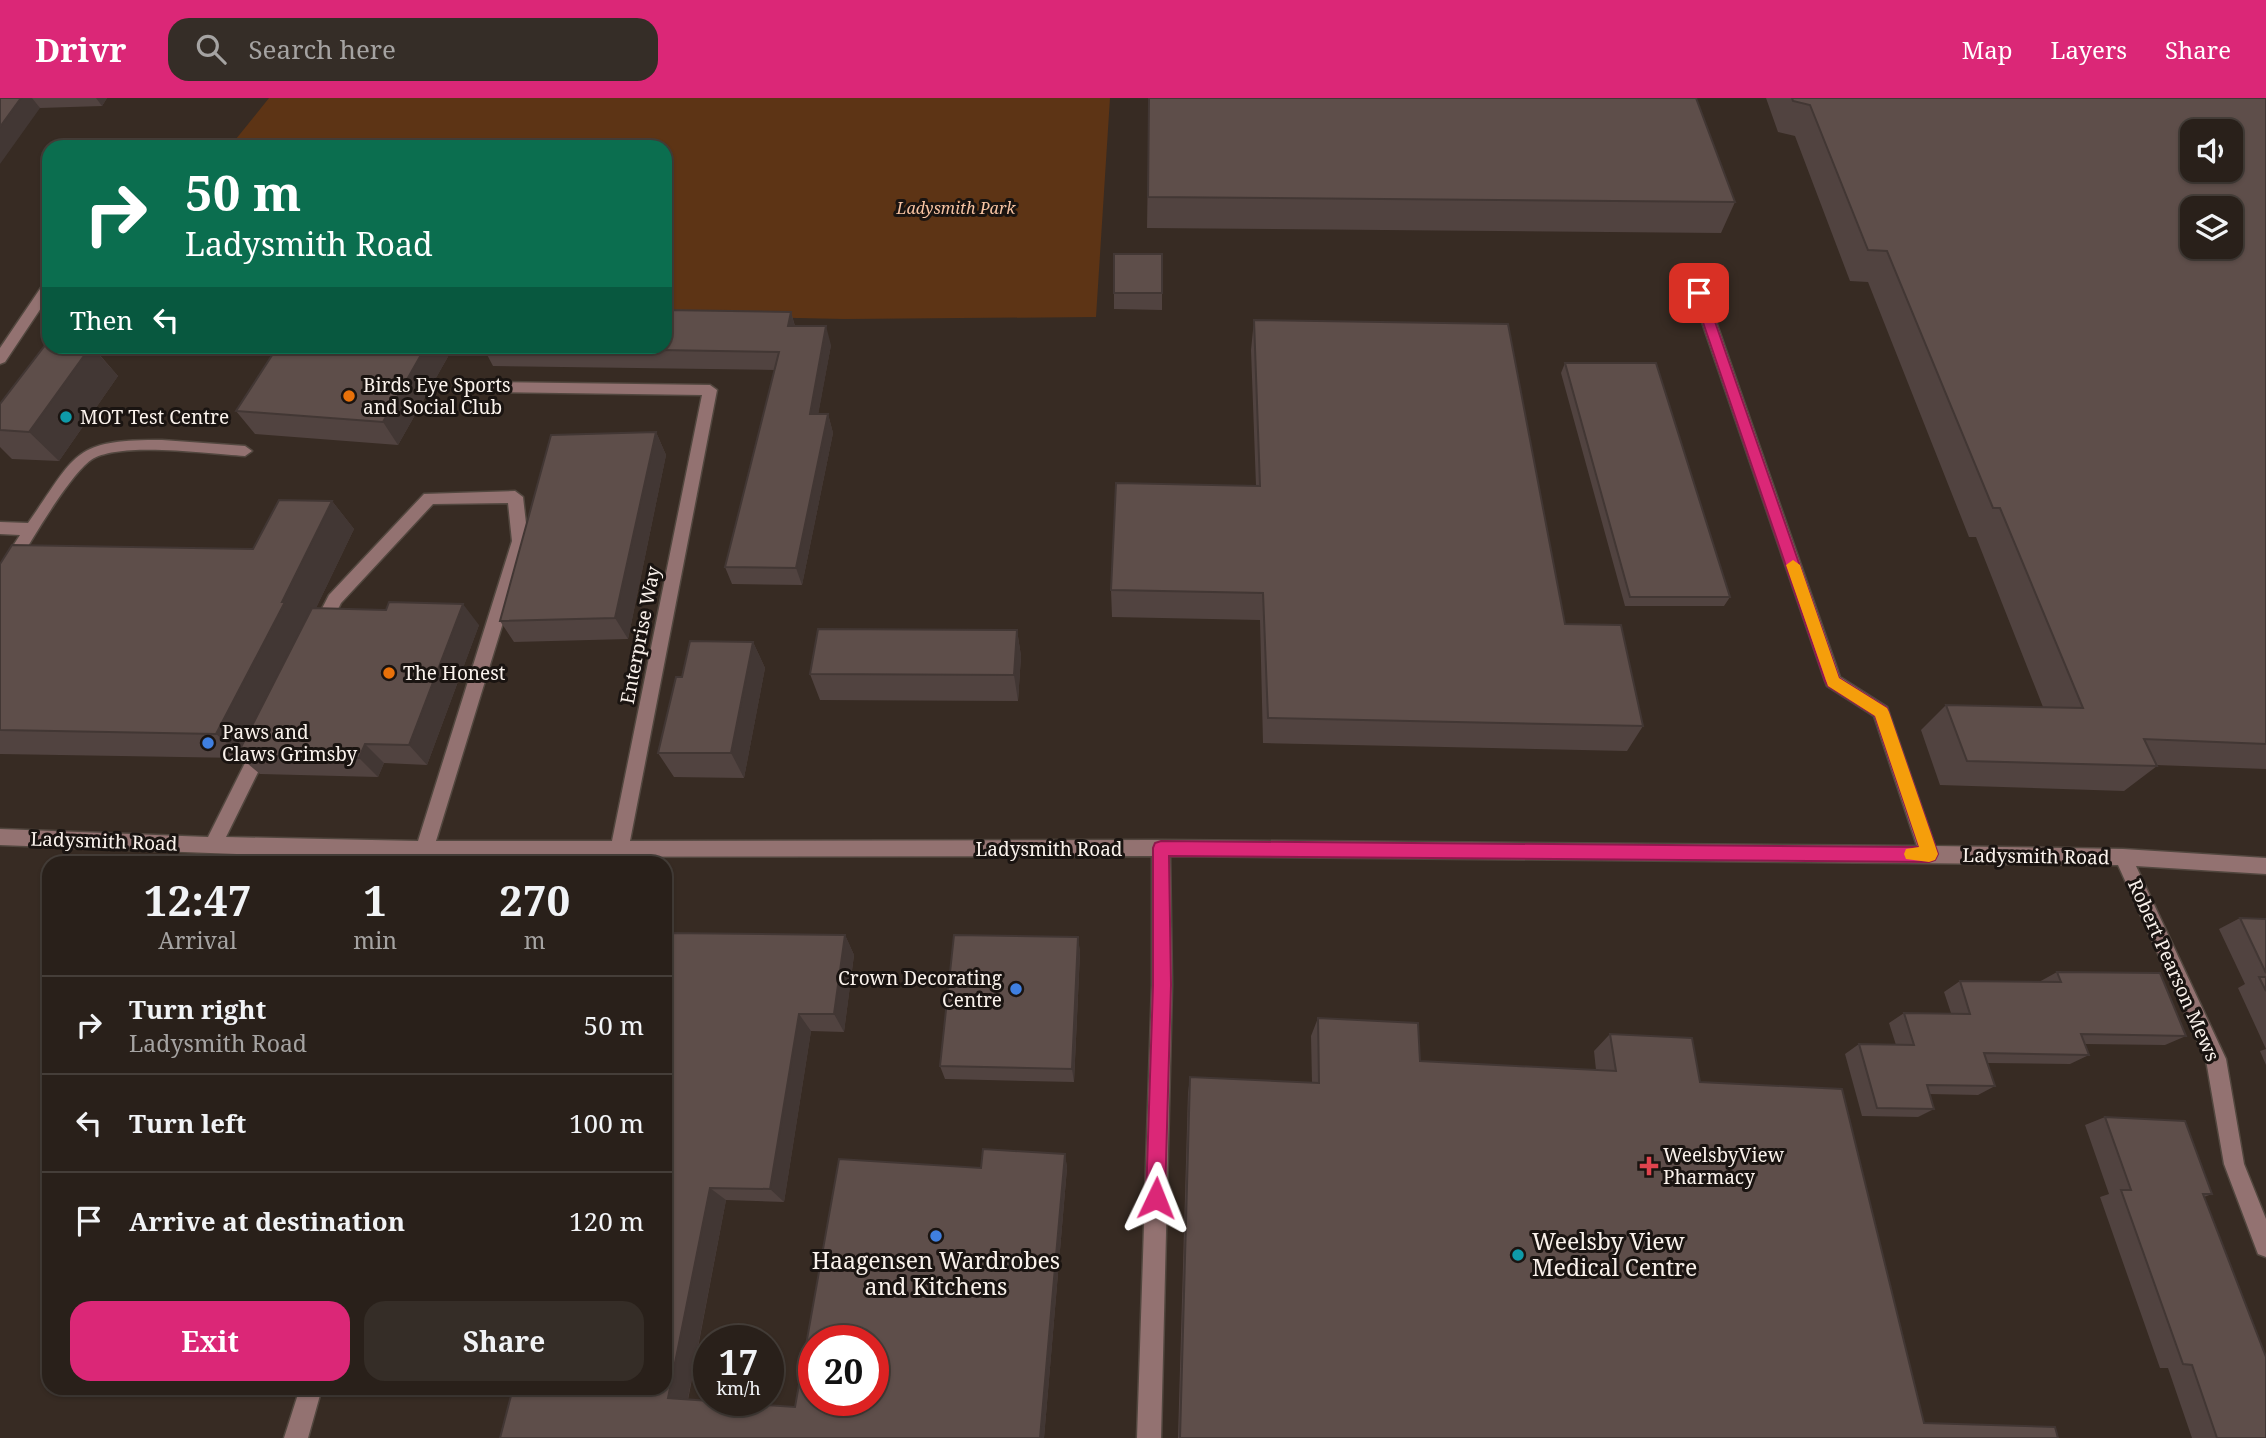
<!DOCTYPE html>
<style>
:root{--surface:#29201a;--page:#352d27;--text:#f1f3f6;--muted:#a5a3a2;--line:#453e39;--accent:#db2777}
body{margin:0;font-family:"Noto Serif",serif;background:var(--page);color:var(--text);height:100vh;display:flex;flex-direction:column;font-size:26px;white-space:nowrap}
*{box-sizing:border-box;margin:0}
p{font-size:23px;color:var(--muted)}
.icon{flex:none;width:38px;height:38px;fill:none;stroke:currentColor;stroke-width:2;stroke-linecap:round;stroke-linejoin:round}
.map{position:relative;flex:1;overflow:hidden}
.drawer{position:absolute;left:42px;top:758px;width:630px;height:539px;display:flex;flex-direction:column;background:var(--surface);border-radius:21px;box-shadow:0 2px 5px #0004,0 0 0 2px var(--line)}
.drawer>*{flex:none}
.top-card{position:absolute;left:42px;top:42px;width:630px;height:214px;border-radius:21px;box-shadow:0 2px 5px #0004,0 0 0 2px var(--line);background:#0b6e4f;color:#fff;overflow:hidden}
.tools{position:absolute;left:2180px;top:21px;display:grid;gap:14px}
.tools a{display:grid;place-items:center;width:63px;height:63px;border-radius:14px;background:var(--surface);box-shadow:0 2px 5px #0004,0 0 0 2px var(--line);font-size:35px}
.speed{position:absolute;left:693px;top:1227px;display:flex;gap:14px;font-size:35px;font-weight:700;text-align:center}
.speed>*{display:grid;place-content:center;width:91px;height:91px;border-radius:50%;background:var(--surface);box-shadow:0 2px 5px #0004,0 0 0 2px var(--line);line-height:1}
.speed small{font-size:18px;font-weight:400}
.speed .limit{border:10px solid #d22;background:#fff;color:#111}
.pin{position:absolute;display:grid;place-items:center;width:60px;height:60px;color:#fff;margin:-30px;border-radius:14px;box-shadow:0 4px 10px #0006}
.me{position:absolute;width:77px;margin:-38px;rotate:2deg;stroke-linejoin:round;filter:drop-shadow(0 0 5px #0008)}
.turn{display:flex;align-items:center;gap:24px;height:147px;padding:0 28px;font-size:32px}
.turn .icon{width:91px;height:91px;stroke-width:2.5}
.turn b{display:block;font-size:49px;line-height:60px}
.then{display:flex;align-items:center;height:66px;padding:0 28px;background:#0003;gap:14px;font-size:26px}
.eta{display:flex;justify-content:space-evenly;align-items:center;height:119px;text-align:center}
.eta b{font-size:42px;font-weight:700;line-height:49px}
.action{display:flex;gap:14px;margin-top:auto;padding:14px 28px}
.action a{flex:1;height:80px;border-radius:21px;background:var(--accent);color:#fff;font-size:28px;font-weight:700;line-height:80px;text-align:center}
.action a+a{background:var(--page);color:var(--text)}
ul{padding:0;list-style:none}
li{display:flex;align-items:center;gap:21px;height:98px;padding:0 28px;border-top:2px solid var(--line)}
li div{flex:1}
li b{display:block;font-size:26px}
li em{font-style:normal}
header{display:flex;align-items:center;gap:42px;box-sizing:border-box;height:98px;padding:0 35px;background:var(--accent);color:#fff}
header strong{font-size:33px}
nav{display:flex;gap:38px;margin-inline-start:auto;font-size:24px}
.search{width:490px;height:63px;background:var(--page);display:flex;align-items:center;gap:18px;box-sizing:border-box;padding:0 24px;border-radius:21px;color:var(--muted);font-size:26px}
.map>svg:first-child{display:block}
</style>
<header>
<strong>Drivr</strong>
<div class="search"><svg class="icon" aria-label="search" viewBox="0 0 24 24"><circle cx="10" cy="10" r="6"/><path d="M15 15l6 6"/></svg>Search here</div>
<nav><a>Map</a><a>Layers</a><a>Share</a></nav>
</header>
<div class="map">
<svg width="2266" height="1340" viewBox="0 0 2266 1340">
<rect width="100%" height="100%" fill="#372b23"/>
<path fill="#5d3415" d="M269 0H1110L1096 219 845 221 665 217V49H257L259 45 236 41Z"/>
<g fill="none" stroke-linecap="round" stroke-linejoin="round">
<g stroke="#52473f" stroke-width="3">
<path id="minor" d="M49 184V198L5 264 0 266V250L44 185Z
M1699 191 1706 195 1840 579 1887 609 1935 748 2123 751 2266 760V776L2136 768 2226 961 2244 1066 2266 1121V1159L2258 1156 2224 1066 2206 962 2118 767 1170 758 1172 887 1161 1340H1137L1152 887V758L317 759 0 747V731L208 739 255 645 261 643 267 645 270 650 226 739 418 743 512 443 508 405 433 406 341 505 326 535H314L312 530 329 497 424 396 515 393 523 399 528 443 436 743H612L702 297 483 294 476 289 483 284 710 287 717 292 630 743 1161 742 1917 748 1874 618 1827 588 1825 583 1692 195Z
M162 342 245 348 252 353 245 358C210 356 119 343 91 362 67 379 23 457 6 485L0 487V468L20 437 0 436V424L28 425C76 357 72 341 162 342Z
M300 1290H322L308 1340H284Z"/>
</g>
<use href="#minor" fill="#937271" fill-rule="evenodd"/>
</g>
<path fill="#514340" d="M0 0H107L102 8 40 10Z
M1149 0 1735 104 1721 135 1147 130Z
M1766 0H2266V671L2156 667 2157 668 2124 693 1940 687 1921 632 1946 607 2043 609 1976 439H1969L1868 184 1850 183 1795 38 1778 34Z
M1114 195H1162V212L1114 211Z
M791 214 795 228 831 247 818 316H828L833 335 802 487 732 486 725 469 775 272 493 268 483 249Z
M1254 222 1565 526 1643 628 1627 653 1263 645 1260 522 1112 519 1111 492 1256 388 1251 252Z
M49 248H92L118 278 59 363 12 361 0 349V306Z
M454 248 398 347 255 336 236 313Z
M1565 265 1730 499 1724 508H1625L1561 275Z
M656 334 666 357 628 541 514 544 500 523Z
M332 403 354 431 316 510 479 527 427 667 384 665 378 679 260 676 241 660 0 656V466L253 451Z
M1017 532 1021 558 1018 603 820 602 810 576Z
M753 544 765 570 744 680 674 679 658 655 682 579Z
M2240 820 2266 821V967L2260 953 2266 951 2238 890 2245 886 2219 831Z
M665 835 845 837 854 857 844 934 811 933 784 1104 726 1102 688 1302 795 1309 981 1070 1065 1056 1067 1070 1044 1340H500Z
M1078 839 1080 855 1074 984 945 981 940 968Z
M2057 874 2186 938 2165 947 2085 946 2089 957 2070 966 1987 965 1995 988 1978 997 1929 996 1934 1011 1918 1019 1862 1018 1845 956 1859 946 1896 947 1889 925 1904 915H1951L1944 894 1960 883 2039 884Z
M1318 920 1420 963 1596 972 1594 953 1610 936 1700 984 1924 1325 2058 1340H1178L1188 995 1190 979 1312 985 1311 938Z
M2105 1019 2212 1096 2204 1099 2237 1187 2266 1340H2192L2168 1270H2160L2100 1099 2109 1096 2085 1027Z"/>
<path fill="#423734" d="M21 0H32L40 10 0 66V29Z
M96 0H107L102 8Z
M791 214 796 233 788 228Z
M826 228 831 247 815 334 810 316Z
M91 248 118 278 59 363 29 334Z
M426 248H454L398 347 383 324Z
M828 316 833 335 802 487 796 470Z
M656 334 666 357 628 541 615 520Z
M332 403 354 431 307 529 241 657 216 636Z
M463 506 479 527 427 667 409 647Z
M1017 532 1021 558 1018 603 1014 577Z
M753 544 765 570 744 680 731 655Z
M365 646 384 665 378 679 359 660Z
M845 837 854 857 844 934 834 916Z
M1078 839 1080 855 1074 984 1072 971Z
M799 916 811 933 784 1104 770 1091Z
M1065 1056 1067 1070 1044 1340H1040Z
M710 1090 726 1102 687 1305 668 1300Z"/>
<path fill="#5e4e4a" stroke="#423734" stroke-width="2" fill-rule="evenodd" d="M0 0H21L0 29Z
M1149 0H1696L1735 104 1148 99Z
M1792 0H2266V646L2144 641 2157 668 1967 663 1946 607 2083 610 2000 410H1993L1887 153 1868 152 1810 7 1793 3ZM2193 33H2231V72H2193ZM2193 110H2231V149H2193Z
M1114 156H1162V195H1114Z
M665 212 791 214 788 228H826L810 316H828L796 470 725 469 779 254 483 249 665 248Z
M1254 222 1508 226 1565 526 1621 527 1643 628 1268 620 1263 495 1111 492 1116 385 1260 388Z
M46 246H49V248H91L29 334 0 332V306Z
M278 248H426L383 324 236 313Z
M1565 265H1656L1730 499H1630Z
M656 334 615 520 500 523 551 337Z
M279 402 332 403 282 504H285L216 636 0 632V466L12 447 253 451Z
M389 504 463 506 409 647 365 646 359 660 237 657 312 510 386 512Z
M818 531 1017 532 1014 577 810 576Z
M690 543 753 544 731 655H658L676 579H682Z
M2240 820 2266 821V875Z
M665 835 845 837 834 916H799L770 1091 710 1090 668 1300 795 1309 839 1061 981 1070 983 1051 1065 1056 1040 1340H500L513 1290H665ZM814 1242H873V1302H814Z
M954 837 1078 839 1072 971 940 968Z
M2057 874 2160 875 2186 938 2081 936 2089 957 1984 955 1995 988 1927 987 1934 1011 1877 1010 1859 946 1914 947 1904 915 1970 916 1960 883 2061 884Z
M2259 879H2266V893Z
M1318 920 1418 925 1420 963 1616 973 1610 936 1692 940 1700 984 1842 991 1924 1325 2055 1329 2058 1340H1180L1190 979 1319 985Z
M2105 1019 2185 1023 2212 1096H2203L2266 1259V1340H2217L2192 1267 2183 1266 2121 1092H2131Z"/>
<path fill="#db2777" stroke="#8e194d" stroke-width="2" d="M1699 191 1705 195 1839 580 1887 610 1938 756 1935 762 1929 764 1169 758 1171 887 1165 1100 1162 1107 1156 1110 1149 1107 1146 1100 1153 887V750L1155 745 1161 743 1919 749 1875 618 1828 588 1825 583 1693 195Z"/>
<path fill="#f59e0b" d="M1793 462 1800 467 1839 580 1887 610 1889 614 1938 756 1935 762 1929 764 1906 761 1904 756 1906 751 1919 749 1875 618 1828 588 1786 467Z"/>
<g fill="#e8710a" stroke="#1a1411" stroke-width="2.5">
<circle cx="349" cy="298" r="7"/>
<circle cx="389" cy="575" r="7"/>
</g>
<g fill="#0f9aa8" stroke="#1a1411" stroke-width="2.5">
<circle cx="66" cy="319" r="7"/>
<circle cx="1518" cy="1157" r="7"/>
</g>
<g fill="#3f7fe0" stroke="#1a1411" stroke-width="2.5">
<circle cx="208" cy="645" r="7"/>
<circle cx="1016" cy="891" r="7"/>
<circle cx="936" cy="1138" r="7"/>
</g>
<path fill="#e0444e" stroke="#1a1411" stroke-width="2.5" d="M1645.5 1057.5h7v7h7v7h-7v7h-7v-7h-7v-7h7z"/>
<g text-anchor="middle" stroke-width="6" stroke-linejoin="round" paint-order="stroke">
<g font-size="16" font-style="italic" fill="#f8c4a3" stroke="#1a1411">
<text x="956" y="116">Ladysmith Park</text>
</g>
<g font-size="19" fill="#faf2ec" stroke="#1a1411" text-anchor="start">
<text x="363" y="294">Birds Eye Sports<tspan x="363" dy="22">and Social Club</tspan></text>
<text x="80" y="326">MOT Test Centre</text>
<text x="403" y="582">The Honest</text>
<text x="222" y="641">Paws and<tspan x="222" dy="22">Claws Grimsby</tspan></text>
<text x="1002" y="887" text-anchor="end">Crown Decorating<tspan x="1002" dy="22">Centre</tspan></text>
<text x="1663" y="1064">WeelsbyView<tspan x="1663" dy="22">Pharmacy</tspan></text>
</g>
<g font-size="19" fill="#faf2ec" stroke="#1a1411">
<text transform="translate(640 537) rotate(-79)" y="7">Enterprise Way</text>
<text transform="translate(104 743) rotate(2)" y="7">Ladysmith Road</text>
<text x="1049" y="758">Ladysmith Road</text>
<text transform="translate(2036 758) rotate(1)" y="7">Ladysmith Road</text>
<text transform="translate(2174 872) rotate(66)" y="7">Robert Pearson Mews</text>
</g>
<g font-size="23" fill="#faf2ec" stroke="#1a1411" text-anchor="start">
<text x="1532" y="1152">Weelsby View<tspan x="1532" dy="26">Medical Centre</tspan></text>
<text x="936" y="1171" text-anchor="middle">Haagensen Wardrobes<tspan x="936" dy="26">and Kitchens</tspan></text>
</g>
</g>
</svg>
<div class="tools">
<a><svg class="icon" aria-label="sound" viewBox="0 0 24 24"><path d="M4 9h4l5-4v14l-5-4H4zM17 9q2 3 0 6"/></svg></a>
<a><svg class="icon" aria-label="layers" viewBox="0 0 24 24"><path d="M12 4l9 5-9 5-9-5zM3 14l9 5 9-5"/></svg></a>
</div>
<div class="speed"><div>17<small>km/h</small></div><div class="limit">20</div></div>
<div class="pin" style="left:1699px;top:195px;background:#d93025"><svg class="icon" aria-label="arrive" viewBox="0 0 24 24"><path d="M6 21V4h12l-3 4 3 4H6"/></svg></div>
<svg class="me" style="left:1156px;top:1100px" viewBox="-20 -20 40 40"><path d="M0-17L14 15 0 8-14 15z" fill="#db2777" stroke="#fff" stroke-width="4"/></svg>
<div class="top-card">
<div class="turn"><svg class="icon" aria-label="right" viewBox="0 0 24 24"><path d="M7 20v-9h11M14 6l5 5-5 5"/></svg><div><b>50 m</b>Ladysmith Road</div></div>
<div class="then">Then<svg class="icon" aria-label="left" viewBox="0 0 24 24"><path d="M17 20v-9H6M10 6l-5 5 5 5"/></svg></div>
</div>
<section class="drawer">
<div class="eta">
<div><b>12:47</b><p>Arrival</p></div>
<div><b>1</b><p>min</p></div>
<div><b>270</b><p>m</p></div>
</div>
<ul>
<li><svg class="icon" aria-label="right" viewBox="0 0 24 24"><path d="M7 20v-9h11M14 6l5 5-5 5"/></svg><div><b>Turn right</b><p>Ladysmith Road</p></div><em>50 m</em></li>
<li><svg class="icon" aria-label="left" viewBox="0 0 24 24"><path d="M17 20v-9H6M10 6l-5 5 5 5"/></svg><div><b>Turn left</b></div><em>100 m</em></li>
<li><svg class="icon" aria-label="arrive" viewBox="0 0 24 24"><path d="M6 21V4h12l-3 4 3 4H6"/></svg><div><b>Arrive at destination</b></div><em>120 m</em></li>
</ul>
<div class="action"><a>Exit</a><a>Share</a></div>
</section>
</div>
